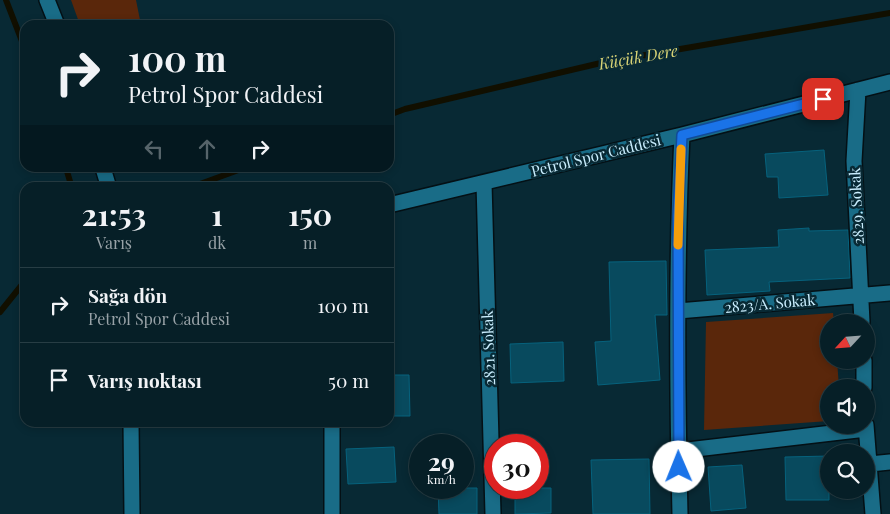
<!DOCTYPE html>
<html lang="tr">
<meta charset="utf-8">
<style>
:root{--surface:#061f27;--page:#142c33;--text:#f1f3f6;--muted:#98a2a7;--line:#273d44}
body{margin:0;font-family:"Playfair Display",serif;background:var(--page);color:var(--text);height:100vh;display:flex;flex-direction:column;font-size:19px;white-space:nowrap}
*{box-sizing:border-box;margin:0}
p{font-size:16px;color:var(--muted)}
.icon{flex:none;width:28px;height:28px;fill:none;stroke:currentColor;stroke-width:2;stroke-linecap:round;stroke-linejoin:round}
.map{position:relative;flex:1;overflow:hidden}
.side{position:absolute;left:20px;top:182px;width:374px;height:245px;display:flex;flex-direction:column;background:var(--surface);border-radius:15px;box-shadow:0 2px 8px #0003,0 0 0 1px var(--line)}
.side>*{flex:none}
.top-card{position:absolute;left:20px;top:20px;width:374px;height:152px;border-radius:15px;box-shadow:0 2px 8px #0003,0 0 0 1px var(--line);background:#061f27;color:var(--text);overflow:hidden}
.needle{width:32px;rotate:244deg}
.tools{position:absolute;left:820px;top:314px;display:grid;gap:10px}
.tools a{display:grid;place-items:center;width:55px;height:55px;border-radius:50%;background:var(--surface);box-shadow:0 2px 8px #0003,0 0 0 1px var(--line);font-size:25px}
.speed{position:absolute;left:409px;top:434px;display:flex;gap:10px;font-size:25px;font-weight:700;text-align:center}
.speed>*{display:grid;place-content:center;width:65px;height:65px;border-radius:50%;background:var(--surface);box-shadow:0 2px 8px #0003,0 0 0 1px var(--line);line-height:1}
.speed small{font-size:12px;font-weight:400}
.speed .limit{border:8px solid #d22;background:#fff;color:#111}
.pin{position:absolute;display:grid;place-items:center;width:42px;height:42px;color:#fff;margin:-21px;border-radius:10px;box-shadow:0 2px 8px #0006}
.me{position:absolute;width:55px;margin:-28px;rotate:359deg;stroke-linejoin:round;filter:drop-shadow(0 0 4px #0008)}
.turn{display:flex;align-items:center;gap:18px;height:105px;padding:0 25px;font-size:22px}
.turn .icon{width:65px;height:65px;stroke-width:2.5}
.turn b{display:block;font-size:35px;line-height:42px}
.lanes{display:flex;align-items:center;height:48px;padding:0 25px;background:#0003;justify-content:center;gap:25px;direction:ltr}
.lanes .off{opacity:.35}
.eta{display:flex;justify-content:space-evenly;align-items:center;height:85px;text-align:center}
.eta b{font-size:30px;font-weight:700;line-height:35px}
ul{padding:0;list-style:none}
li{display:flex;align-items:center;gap:15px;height:75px;padding:0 25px;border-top:1px solid var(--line)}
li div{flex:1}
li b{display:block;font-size:19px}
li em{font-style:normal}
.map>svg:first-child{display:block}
</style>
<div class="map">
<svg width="890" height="514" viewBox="0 0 890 514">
<rect width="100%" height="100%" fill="#082934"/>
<path fill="#5a270b" d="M71 0H136L141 25H80Z
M833 313 834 322H829V360H837L839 387 829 388V421L704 430 706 322Z"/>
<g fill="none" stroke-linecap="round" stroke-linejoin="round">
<path stroke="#110f00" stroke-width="6" d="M6 0 25 49
M389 115 405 109 605 62 890 13
M66 168 72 188
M189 188 244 168
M0 312 25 281"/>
</g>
<path fill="#084a5e" stroke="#06627d" d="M824 150 828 195 779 198 778 177H767L765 154Z
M809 228V231L848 230 850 278 769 282 770 291 707 295 705 250 779 247 778 230Z
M666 261 667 315H655L660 380 598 385 595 342 611 341 609 262Z
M563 342 564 381 511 383 510 344Z
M389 375H409L410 416H389Z
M394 447 396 482 348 484 346 449Z
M829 456V500H786L785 457Z
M649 459 650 514H593L591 460Z
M742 465 746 508 711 511 708 467Z
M438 488H477V514H439Z
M515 488H551V513L515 514Z"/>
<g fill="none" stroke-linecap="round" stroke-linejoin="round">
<g stroke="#041015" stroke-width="18">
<path id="minor" d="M47 0 57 25
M858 90 854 161 862 322
M103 168 109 188
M484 183 493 514
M389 205 682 135 890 82
M678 311 890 293
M864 360V388
M131 422 132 514
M866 425 873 514
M679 451 866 429
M870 464 890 462
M332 514V422
M680 514C677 388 676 261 682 135"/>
</g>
<use href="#minor" stroke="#196c87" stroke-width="15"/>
</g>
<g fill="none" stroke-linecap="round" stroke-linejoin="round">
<g stroke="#114b97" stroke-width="12">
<path id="route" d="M679 467 678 216 682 135 823 99"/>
</g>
<use href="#route" stroke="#1a73e8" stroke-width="9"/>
<path stroke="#f59e0b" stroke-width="9" d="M678 245 681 149"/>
</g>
<g text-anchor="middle" stroke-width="5" stroke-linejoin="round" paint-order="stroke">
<g font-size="15" fill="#caeefe" stroke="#082934">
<text transform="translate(596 156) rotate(-14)" y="5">Petrol Spor Caddesi</text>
<text transform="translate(857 206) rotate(-93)" y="5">2829. Sokak</text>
<text transform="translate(770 304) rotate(-5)" y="5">2823/A. Sokak</text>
<text transform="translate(489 348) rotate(-92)" y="5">2821. Sokak</text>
</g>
<g font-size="16" font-style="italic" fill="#d9d476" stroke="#082934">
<text transform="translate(638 57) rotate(-10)" y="6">Küçük Dere</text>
</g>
</g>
</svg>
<div class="tools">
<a><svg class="needle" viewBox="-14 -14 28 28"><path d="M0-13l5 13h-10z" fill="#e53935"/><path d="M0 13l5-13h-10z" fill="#98a2a7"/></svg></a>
<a><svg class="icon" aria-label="sound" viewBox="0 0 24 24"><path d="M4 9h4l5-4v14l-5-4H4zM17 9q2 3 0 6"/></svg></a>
<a><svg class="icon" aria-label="search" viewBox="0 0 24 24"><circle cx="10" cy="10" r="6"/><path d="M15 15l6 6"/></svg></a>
</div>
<div class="speed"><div>29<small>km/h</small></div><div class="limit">30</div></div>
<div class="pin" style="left:823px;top:99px;background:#d93025"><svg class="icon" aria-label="arrive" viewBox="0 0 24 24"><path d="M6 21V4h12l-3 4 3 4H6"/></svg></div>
<svg class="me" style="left:679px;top:467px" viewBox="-20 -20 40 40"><circle r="19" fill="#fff"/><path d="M0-13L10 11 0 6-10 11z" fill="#1a73e8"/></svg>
<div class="top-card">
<div class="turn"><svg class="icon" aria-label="right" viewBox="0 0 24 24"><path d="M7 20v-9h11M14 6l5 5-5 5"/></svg><div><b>100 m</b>Petrol Spor Caddesi</div></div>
<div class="lanes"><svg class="icon off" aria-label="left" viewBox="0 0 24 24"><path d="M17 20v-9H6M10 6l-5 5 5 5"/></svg><svg class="icon off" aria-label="ahead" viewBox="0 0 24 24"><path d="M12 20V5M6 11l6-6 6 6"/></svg><svg class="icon" aria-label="right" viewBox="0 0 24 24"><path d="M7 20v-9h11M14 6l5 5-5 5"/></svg></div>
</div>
<section class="side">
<div class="eta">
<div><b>21:53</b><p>Varış</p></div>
<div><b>1</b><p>dk</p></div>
<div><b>150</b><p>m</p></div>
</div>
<ul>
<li><svg class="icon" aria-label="right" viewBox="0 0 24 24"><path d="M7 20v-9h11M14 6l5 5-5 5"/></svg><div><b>Sağa dön</b><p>Petrol Spor Caddesi</p></div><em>100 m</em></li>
<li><svg class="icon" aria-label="arrive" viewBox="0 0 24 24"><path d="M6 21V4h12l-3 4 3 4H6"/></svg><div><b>Varış noktası</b></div><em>50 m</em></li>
</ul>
</section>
</div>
